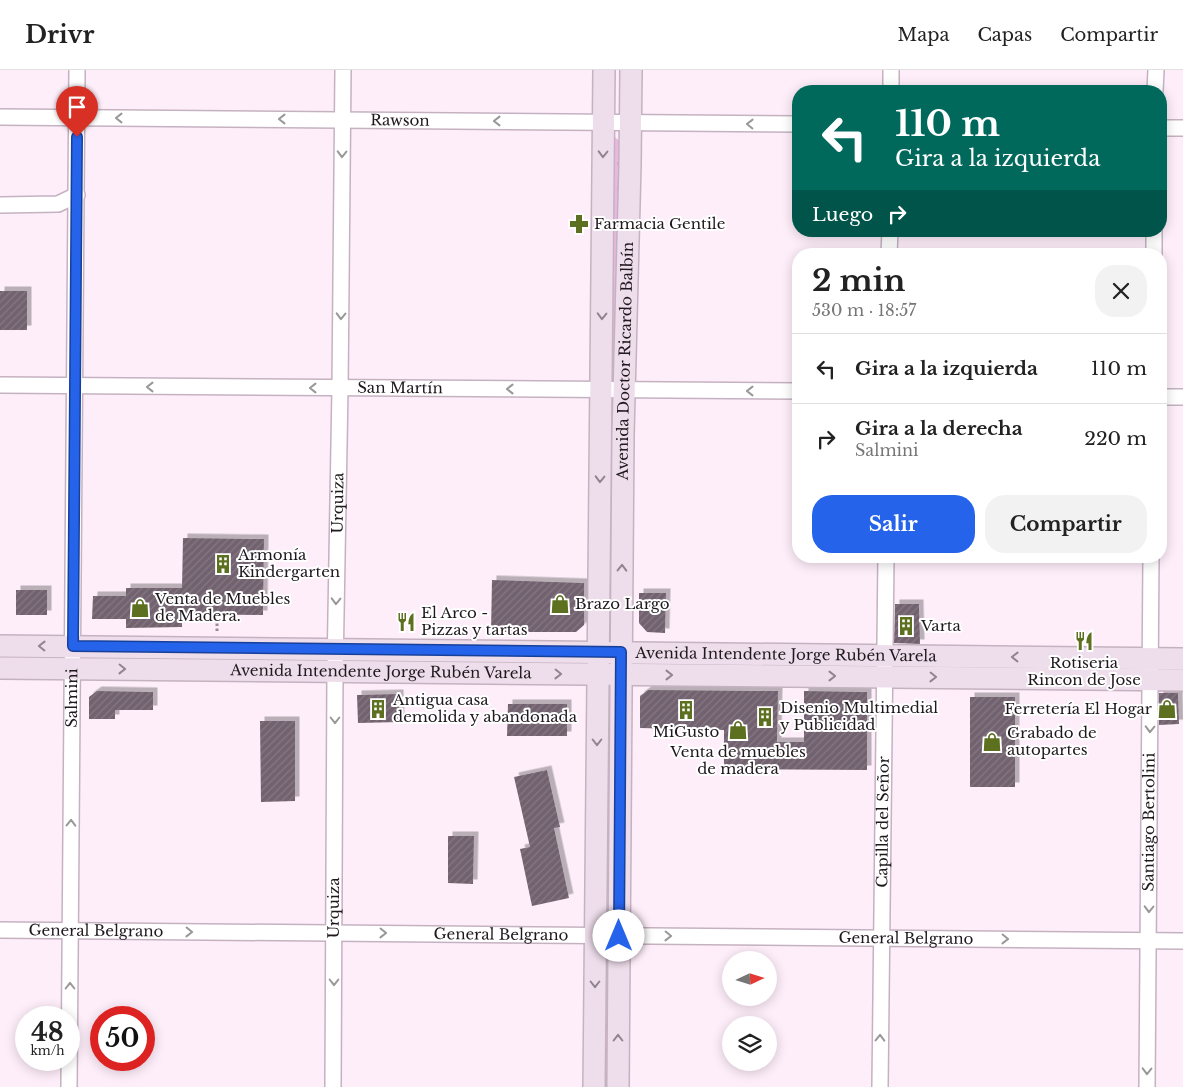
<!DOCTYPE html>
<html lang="es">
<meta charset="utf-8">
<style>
:root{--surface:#fff;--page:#f2f2f2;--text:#222;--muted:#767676;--line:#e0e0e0;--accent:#2563eb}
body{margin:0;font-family:"Libre Baskerville",serif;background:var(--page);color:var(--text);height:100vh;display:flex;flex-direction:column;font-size:19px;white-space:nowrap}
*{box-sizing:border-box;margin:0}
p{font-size:16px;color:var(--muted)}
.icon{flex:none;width:28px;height:28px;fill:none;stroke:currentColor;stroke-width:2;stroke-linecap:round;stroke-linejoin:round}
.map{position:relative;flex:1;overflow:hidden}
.sheet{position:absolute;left:792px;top:178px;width:375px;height:315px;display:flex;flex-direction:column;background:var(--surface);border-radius:20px;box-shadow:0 2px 12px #0003}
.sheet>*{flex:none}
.hud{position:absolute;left:792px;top:15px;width:375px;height:152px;border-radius:20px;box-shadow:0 2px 12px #0003;background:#00695c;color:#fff;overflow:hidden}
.needle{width:32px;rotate:86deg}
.tools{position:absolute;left:722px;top:881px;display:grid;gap:10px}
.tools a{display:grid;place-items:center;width:55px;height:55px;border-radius:50%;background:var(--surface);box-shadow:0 2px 12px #0003;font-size:25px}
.speed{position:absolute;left:15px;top:936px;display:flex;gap:10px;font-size:25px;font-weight:700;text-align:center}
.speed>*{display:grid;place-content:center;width:65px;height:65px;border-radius:50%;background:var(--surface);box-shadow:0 2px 12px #0003;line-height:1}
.speed small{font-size:12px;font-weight:400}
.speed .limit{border:8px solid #d22;background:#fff;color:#111}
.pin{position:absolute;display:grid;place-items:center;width:42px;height:42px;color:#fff;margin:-51px -21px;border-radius:50% 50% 50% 0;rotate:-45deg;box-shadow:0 0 5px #0007}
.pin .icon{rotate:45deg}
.me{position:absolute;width:55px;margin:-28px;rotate:0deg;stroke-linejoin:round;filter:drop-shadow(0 0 4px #0008)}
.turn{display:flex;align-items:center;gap:18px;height:105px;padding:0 20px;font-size:22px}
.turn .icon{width:65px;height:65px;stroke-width:2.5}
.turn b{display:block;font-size:35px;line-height:42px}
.then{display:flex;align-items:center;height:48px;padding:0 20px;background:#0003;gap:10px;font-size:19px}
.round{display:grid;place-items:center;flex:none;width:52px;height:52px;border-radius:20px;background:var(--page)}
.head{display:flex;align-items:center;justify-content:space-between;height:85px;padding:0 20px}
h1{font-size:30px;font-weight:800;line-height:38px}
.primary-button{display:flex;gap:10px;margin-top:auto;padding:10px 20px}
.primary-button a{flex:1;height:58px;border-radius:20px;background:var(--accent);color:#fff;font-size:20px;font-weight:800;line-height:58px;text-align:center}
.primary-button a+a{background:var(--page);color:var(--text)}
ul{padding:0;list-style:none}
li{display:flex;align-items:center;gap:15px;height:70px;padding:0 20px;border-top:1px solid var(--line)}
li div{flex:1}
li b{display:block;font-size:19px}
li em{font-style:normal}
header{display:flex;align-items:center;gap:30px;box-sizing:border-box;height:70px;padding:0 25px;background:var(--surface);border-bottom:1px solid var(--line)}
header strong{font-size:24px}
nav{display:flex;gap:28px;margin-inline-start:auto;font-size:18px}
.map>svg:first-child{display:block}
</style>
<header>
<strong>Drivr</strong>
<nav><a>Mapa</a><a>Capas</a><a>Compartir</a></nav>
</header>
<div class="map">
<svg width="1183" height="1017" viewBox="0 0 1183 1017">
<defs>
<pattern id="grass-tufts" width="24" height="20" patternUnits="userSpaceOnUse" patternTransform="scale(1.25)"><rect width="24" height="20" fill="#ebb6e2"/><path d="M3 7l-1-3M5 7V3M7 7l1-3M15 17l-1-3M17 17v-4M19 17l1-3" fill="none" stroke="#c99cc1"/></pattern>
<pattern id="building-hatch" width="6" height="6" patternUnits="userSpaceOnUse" patternTransform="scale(1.25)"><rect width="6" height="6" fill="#72626f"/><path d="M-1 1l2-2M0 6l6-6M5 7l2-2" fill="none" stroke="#847882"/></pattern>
<filter id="shadow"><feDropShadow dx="4.5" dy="-4.5" stdDeviation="0" flood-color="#0004"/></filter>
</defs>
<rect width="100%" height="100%" fill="#feeefa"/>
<path fill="url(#grass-tufts)" d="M615 67 619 71 618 297 613 301 610 299 612 68Z
M612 338 615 339 613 571 610 572 607 571 609 339Z
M609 619 611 620 610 852 607 854 604 852Z
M606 880 609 881 610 1017H601L603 881Z"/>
<path fill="url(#building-hatch)" filter="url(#shadow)" d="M0 221H27V260H0Z
M183 468 264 469 263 545 182 544V557L126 558V549H92L93 526H126V518H182Z
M492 510 584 513V555L576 562H491Z
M16 520H47V545H16Z
M639 523H666L665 563 647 562 639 553Z
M895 534H919L920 574 894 573Z
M648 620 778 621 777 672H804V621L867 622V700L724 699V660L640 658V626Z
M97 621 153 622V640H115V649H89V627Z
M1159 623H1178L1179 654 1159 655Z
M399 624 400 652 358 653 357 625Z
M970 627H1015V717H970Z
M508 634H567V666H507Z
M260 651H295V731L261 732Z
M547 700 560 757 554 758 569 828 532 836 520 779 530 777 514 707Z
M448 766H474L473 814 448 813Z"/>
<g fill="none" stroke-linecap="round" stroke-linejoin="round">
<g stroke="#c5b2c1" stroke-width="18">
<g id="street">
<path d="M891 21V0"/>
<path d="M1155 21 1156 0"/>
<path id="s1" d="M0 47 799 54"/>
<path d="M1161 58H1183"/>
<path d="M0 135 58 134 77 125"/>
<path d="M889 184 890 161"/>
<path d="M1154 184V161"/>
<path id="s2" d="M0 315 799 321"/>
<path d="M1161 327H1183"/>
<path id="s3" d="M0 860 1183 871"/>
<path id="s4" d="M69 1017 77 0"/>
<path id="s5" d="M333 1017 335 601 340 318 343 0"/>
<path id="s6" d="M880 1017 886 486"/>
<path id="s7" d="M1147 1017 1151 486"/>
</g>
</g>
<g stroke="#c5b2c1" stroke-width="24">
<g id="secondary">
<path id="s8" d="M0 576 1183 589"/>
<path id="s9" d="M0 598 1183 610"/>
<path d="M594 1017 604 0"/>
<path id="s10" d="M618 1017 623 365 630 95 631 0"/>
</g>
</g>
<path stroke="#978b94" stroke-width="3" stroke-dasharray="2.5 2.5" stroke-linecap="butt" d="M217 561V544"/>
<use href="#street" stroke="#fff" stroke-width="15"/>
<use href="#secondary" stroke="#eeddeb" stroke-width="21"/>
</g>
<defs><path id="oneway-chevron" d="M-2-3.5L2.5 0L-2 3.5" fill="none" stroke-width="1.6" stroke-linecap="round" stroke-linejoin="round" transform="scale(1.25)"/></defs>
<g stroke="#9a9799">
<use href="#oneway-chevron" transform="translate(119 48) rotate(-180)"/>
<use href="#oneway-chevron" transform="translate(282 49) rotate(-180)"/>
<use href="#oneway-chevron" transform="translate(497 51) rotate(-180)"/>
<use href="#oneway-chevron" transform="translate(750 54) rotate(-179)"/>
<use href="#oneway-chevron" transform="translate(342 84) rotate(91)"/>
<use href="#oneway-chevron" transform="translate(341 246) rotate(91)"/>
<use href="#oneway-chevron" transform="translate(150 317) rotate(-180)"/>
<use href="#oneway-chevron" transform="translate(313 318) rotate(-180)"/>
<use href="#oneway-chevron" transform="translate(510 319) rotate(-180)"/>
<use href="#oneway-chevron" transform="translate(750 321) rotate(-180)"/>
<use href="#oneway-chevron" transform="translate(336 531) rotate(91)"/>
<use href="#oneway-chevron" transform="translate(335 650) rotate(90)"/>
<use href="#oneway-chevron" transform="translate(1150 659) rotate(91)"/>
<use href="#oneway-chevron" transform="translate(71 753) rotate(-89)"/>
<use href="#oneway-chevron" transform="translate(1149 839) rotate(91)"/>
<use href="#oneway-chevron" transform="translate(189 862) rotate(1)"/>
<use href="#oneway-chevron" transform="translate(383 863) rotate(1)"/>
<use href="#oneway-chevron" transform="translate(668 866) rotate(1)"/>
<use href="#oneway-chevron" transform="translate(1005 869) rotate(1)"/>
<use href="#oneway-chevron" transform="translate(334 912) rotate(90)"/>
<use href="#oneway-chevron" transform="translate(70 916) rotate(-90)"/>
<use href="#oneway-chevron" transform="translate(880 968) rotate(-89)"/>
<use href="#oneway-chevron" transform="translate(1147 1001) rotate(91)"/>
</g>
<g stroke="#91848e">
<use href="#oneway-chevron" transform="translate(603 84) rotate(91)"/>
<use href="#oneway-chevron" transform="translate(602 246) rotate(91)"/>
<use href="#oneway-chevron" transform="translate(600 409) rotate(91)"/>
<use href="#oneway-chevron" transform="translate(622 498) rotate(-89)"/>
<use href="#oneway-chevron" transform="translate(42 576) rotate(-179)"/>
<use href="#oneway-chevron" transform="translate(1015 587) rotate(-179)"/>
<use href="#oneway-chevron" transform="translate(122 599) rotate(1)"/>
<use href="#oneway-chevron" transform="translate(558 604) rotate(1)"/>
<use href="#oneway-chevron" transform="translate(669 605)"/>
<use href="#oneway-chevron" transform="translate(832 606)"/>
<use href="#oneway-chevron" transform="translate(933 607) rotate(1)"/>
<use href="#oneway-chevron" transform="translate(597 672) rotate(90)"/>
<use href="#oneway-chevron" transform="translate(595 914) rotate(90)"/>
<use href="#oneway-chevron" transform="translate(618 968) rotate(-90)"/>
</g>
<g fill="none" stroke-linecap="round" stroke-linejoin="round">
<g stroke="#184099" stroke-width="12">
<path id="route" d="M77 67 73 576 621 582 619 866"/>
</g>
<use href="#route" stroke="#2563eb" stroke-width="9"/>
</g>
<defs>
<g id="pharmacy-bare" transform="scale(1.5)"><path d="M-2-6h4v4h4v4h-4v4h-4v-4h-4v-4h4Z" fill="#5c7020" stroke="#fff" stroke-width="2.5" paint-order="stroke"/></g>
<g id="building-bare" transform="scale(1.5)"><path d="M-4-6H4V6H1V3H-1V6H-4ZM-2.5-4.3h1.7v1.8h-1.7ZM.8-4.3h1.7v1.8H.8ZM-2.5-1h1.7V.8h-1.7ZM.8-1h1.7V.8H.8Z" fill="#5c7020" stroke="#fff" stroke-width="2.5" paint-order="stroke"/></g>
<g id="shop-bare" transform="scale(1.5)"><path d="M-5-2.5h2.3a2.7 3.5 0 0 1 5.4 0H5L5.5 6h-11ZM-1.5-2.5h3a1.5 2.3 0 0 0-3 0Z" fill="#5c7020" stroke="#fff" stroke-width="2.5" paint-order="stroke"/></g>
<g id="restaurant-bare" transform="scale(1.5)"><path d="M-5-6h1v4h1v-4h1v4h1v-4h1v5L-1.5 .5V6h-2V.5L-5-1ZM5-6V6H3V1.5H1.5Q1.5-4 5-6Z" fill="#5c7020" stroke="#fff" stroke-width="2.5" paint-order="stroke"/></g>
</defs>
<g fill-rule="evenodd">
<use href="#pharmacy-bare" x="579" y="154"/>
<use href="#building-bare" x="223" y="494"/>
<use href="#shop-bare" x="560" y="534"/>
<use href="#shop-bare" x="140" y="538"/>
<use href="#restaurant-bare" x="406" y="552"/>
<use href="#building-bare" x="906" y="556"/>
<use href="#restaurant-bare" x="1084" y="571"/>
<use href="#building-bare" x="378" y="639"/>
<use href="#shop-bare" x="1167" y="639"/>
<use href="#building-bare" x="686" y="640"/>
<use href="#building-bare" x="765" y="647"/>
<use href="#shop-bare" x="738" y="660"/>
<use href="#shop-bare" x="992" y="672"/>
</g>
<g text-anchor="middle" stroke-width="4" stroke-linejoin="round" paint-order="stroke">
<g font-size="15" fill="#1f181d" stroke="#fff">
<text dy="5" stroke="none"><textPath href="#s1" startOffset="400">Rawson</textPath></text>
<text dy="5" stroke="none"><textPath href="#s10" startOffset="726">Avenida Doctor Ricardo Balbín</textPath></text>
<text dy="5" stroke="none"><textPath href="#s2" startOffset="400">San Martín</textPath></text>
<text dy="5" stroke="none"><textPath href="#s5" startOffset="584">Urquiza</textPath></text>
<text dy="5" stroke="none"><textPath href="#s8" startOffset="786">Avenida Intendente Jorge Rubén Varela</textPath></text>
<text dy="5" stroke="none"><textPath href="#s9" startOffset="381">Avenida Intendente Jorge Rubén Varela</textPath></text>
<text dy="5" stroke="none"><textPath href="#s4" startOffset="389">Salmini</textPath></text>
<text dy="5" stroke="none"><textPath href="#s6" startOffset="265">Capilla del Señor</textPath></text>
<text dy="5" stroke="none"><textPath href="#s7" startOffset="265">Santiago Bertolini</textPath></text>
<text dy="5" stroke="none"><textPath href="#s5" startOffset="179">Urquiza</textPath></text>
<text dy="5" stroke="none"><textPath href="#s3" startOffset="96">General Belgrano</textPath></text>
<text dy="5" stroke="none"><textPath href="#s3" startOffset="501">General Belgrano</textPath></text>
<text dy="5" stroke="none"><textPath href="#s3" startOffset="906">General Belgrano</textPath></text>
</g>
<g font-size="15" fill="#1f181d" stroke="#fff" text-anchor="start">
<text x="594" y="159">Farmacia Gentile</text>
<text x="238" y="490">Armonía<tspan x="238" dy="17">Kindergarten</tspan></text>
<text x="155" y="534">Venta de Muebles<tspan x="155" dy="17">de Madera.</tspan></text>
<text x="575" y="539">Brazo Largo</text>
<text x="421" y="548">El Arco -<tspan x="421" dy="17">Pizzas y tartas</tspan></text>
<text x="921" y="561">Varta</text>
<text x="1084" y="598" text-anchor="middle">Rotiseria<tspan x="1084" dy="17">Rincon de Jose</tspan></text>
<text x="393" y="635">Antigua casa<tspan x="393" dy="17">demolida y abandonada</tspan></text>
<text x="780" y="643">Disenio Multimedial<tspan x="780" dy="17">y Publicidad</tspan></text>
<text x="1152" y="644" text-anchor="end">Ferretería El Hogar</text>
<text x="686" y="667" text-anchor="middle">MiGusto</text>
<text x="1007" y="668">Grabado de<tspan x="1007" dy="17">autopartes</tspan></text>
<text x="738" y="687" text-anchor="middle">Venta de muebles<tspan x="738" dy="17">de madera</tspan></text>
</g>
</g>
</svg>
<div class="tools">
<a><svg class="needle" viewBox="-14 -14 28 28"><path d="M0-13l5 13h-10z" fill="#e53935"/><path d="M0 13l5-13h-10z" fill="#767676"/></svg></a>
<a><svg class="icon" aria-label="layers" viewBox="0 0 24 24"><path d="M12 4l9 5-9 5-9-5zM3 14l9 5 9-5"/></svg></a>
</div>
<div class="speed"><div>48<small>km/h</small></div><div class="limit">50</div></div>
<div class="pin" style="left:77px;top:67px;background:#d93025"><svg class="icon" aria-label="arrive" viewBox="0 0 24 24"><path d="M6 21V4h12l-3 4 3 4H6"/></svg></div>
<svg class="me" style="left:619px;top:866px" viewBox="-20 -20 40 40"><circle r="19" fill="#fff"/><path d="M0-13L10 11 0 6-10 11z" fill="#2563eb"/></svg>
<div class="hud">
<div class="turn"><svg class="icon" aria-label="left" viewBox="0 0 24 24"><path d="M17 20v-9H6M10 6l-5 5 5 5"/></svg><div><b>110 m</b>Gira a la izquierda</div></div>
<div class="then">Luego<svg class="icon" aria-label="right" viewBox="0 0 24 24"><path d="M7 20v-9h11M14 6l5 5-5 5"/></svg></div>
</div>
<section class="sheet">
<div class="head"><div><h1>2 min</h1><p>530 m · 18:57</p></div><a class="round"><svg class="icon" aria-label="close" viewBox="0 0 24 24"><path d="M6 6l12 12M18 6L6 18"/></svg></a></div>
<ul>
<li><svg class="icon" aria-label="left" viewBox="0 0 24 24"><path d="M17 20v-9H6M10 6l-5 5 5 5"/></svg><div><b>Gira a la izquierda</b></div><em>110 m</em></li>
<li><svg class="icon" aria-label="right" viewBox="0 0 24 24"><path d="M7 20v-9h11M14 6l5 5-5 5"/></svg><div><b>Gira a la derecha</b><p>Salmini</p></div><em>220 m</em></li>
</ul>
<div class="primary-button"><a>Salir</a><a>Compartir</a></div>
</section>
</div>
